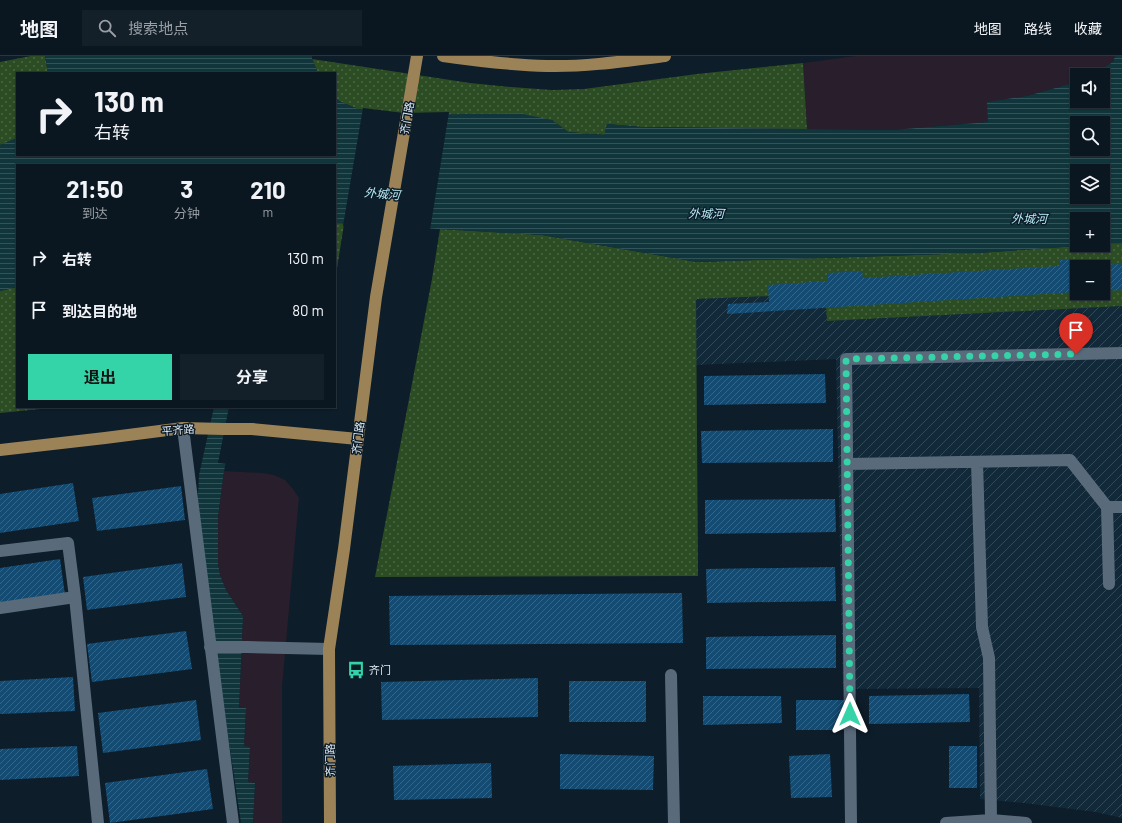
<!DOCTYPE html>
<html lang="zh">
<meta charset="utf-8">
<style>
:root{--surface:#0a1620;--page:#131f29;--text:#f1f3f6;--muted:#999fa5;--line:#2a353e;--accent:#34d4a8}
body{margin:0;font-family:Barlow,"Noto Sans SC",sans-serif;background:var(--page);color:var(--text);height:100vh;display:flex;flex-direction:column;font-size:15px;white-space:nowrap}
*{box-sizing:border-box;margin:0}
p{font-size:13px;color:var(--muted)}
.icon{flex:none;width:22px;height:22px;fill:none;stroke:currentColor;stroke-width:2;stroke-linecap:round;stroke-linejoin:round}
.map{position:relative;flex:1;overflow:hidden}
.sheet{position:absolute;left:16px;top:108px;width:320px;height:244px;display:flex;flex-direction:column;background:var(--surface);border-radius:0px;box-shadow:0 1px 3px #0004,0 0 0 1px var(--line)}
.sheet>*{flex:none}
.hud{position:absolute;left:16px;top:16px;width:320px;height:84px;border-radius:0px;box-shadow:0 1px 3px #0004,0 0 0 1px var(--line);background:#0a1620;color:var(--text);overflow:hidden}
.tools{position:absolute;left:1070px;top:12px;display:grid;gap:8px}
.tools a{display:grid;place-items:center;width:40px;height:40px;border-radius:0px;background:var(--surface);box-shadow:0 1px 3px #0004,0 0 0 1px var(--line);font-size:20px}
.pin{position:absolute;display:grid;place-items:center;width:34px;height:34px;color:#fff;margin:-41px -17px;border-radius:50% 50% 50% 0;rotate:-45deg;box-shadow:0 0 4px #0007}
.pin .icon{rotate:45deg}
.me{position:absolute;width:44px;margin:-22px;rotate:0deg;stroke-linejoin:round;filter:drop-shadow(0 0 3px #0008)}
.turn{display:flex;align-items:center;gap:14px;height:84px;padding:0 12px;font-size:18px}
.turn .icon{width:52px;height:52px;stroke-width:2.5}
.turn b{display:block;font-size:28px;line-height:34px}
.eta{display:flex;justify-content:space-evenly;align-items:center;height:68px;text-align:center}
.eta b{font-size:24px;font-weight:700;line-height:28px}
.button{display:flex;gap:8px;margin-top:auto;padding:8px 12px}
.button a{flex:1;height:46px;border-radius:0px;background:var(--accent);color:#111;font-size:16px;font-weight:700;line-height:46px;text-align:center}
.button a+a{background:var(--page);color:var(--text)}
ul{padding:0;list-style:none}
li{display:flex;align-items:center;gap:12px;height:52px;padding:0 12px}
li div{flex:1}
li b{display:block;font-size:15px}
li em{font-style:normal}
header{display:flex;align-items:center;gap:24px;box-sizing:border-box;height:56px;padding:0 20px;background:var(--surface);border-bottom:1px solid var(--line)}
header strong{font-size:19px}
nav{display:flex;gap:22px;margin-inline-start:auto;font-size:14px}
.search{width:280px;height:36px;background:var(--page);display:flex;align-items:center;gap:10px;box-sizing:border-box;padding:0 14px;border-radius:0px;color:var(--muted);font-size:15px}
.map>svg:first-child{display:block}
</style>
<header>
<strong>地图</strong>
<div class="search"><svg class="icon" aria-label="search" viewBox="0 0 24 24"><circle cx="10" cy="10" r="6"/><path d="M15 15l6 6"/></svg>搜索地点</div>
<nav><a>地图</a><a>路线</a><a>收藏</a></nav>
</header>
<div class="map">
<svg width="1122" height="767" viewBox="0 0 1122 767">
<defs>
<pattern id="industrial-furrows" width="10" height="10" patternUnits="userSpaceOnUse"><rect width="10" height="10" fill="#12293a"/><path d="M-1 1l2-2M0 10L10 0M9 11l2-2" fill="none" stroke="#344857"/></pattern>
<pattern id="grass-dots" width="8" height="8" patternUnits="userSpaceOnUse"><rect width="8" height="8" fill="#2c4d24"/><path d="M2 2h.1M6 6h.1" fill="none" stroke="#4a6744" stroke-width="1.8" stroke-linecap="round"/></pattern>
<pattern id="water-rules" width="6" height="5" patternUnits="userSpaceOnUse"><rect width="6" height="5" fill="#10363c"/><path d="M0 2.5h6" fill="none" stroke="#325359"/></pattern>
<pattern id="building-hatch" width="6" height="6" patternUnits="userSpaceOnUse"><rect width="6" height="6" fill="#134b72"/><path d="M-1 1l2-2M0 6l6-6M5 7l2-2" fill="none" stroke="#356587"/></pattern>
</defs>
<rect width="100%" height="100%" fill="#0d1d2a"/>
<path fill="#291e2b" d="M856 0H1115L1113 6 1103 12 1095 19H1077V26L1027 40 988 46 989 66 893 74 807 73 803 7Z
M224 415 262 417 274 419 285 424 293 433 299 442 282 631V767H253L255 727 248 726 250 691 244 690 246 653H239L243 560 226 534 220 519 218 507V461Z"/>
<path fill="url(#industrial-furrows)" d="M825 238 827 265 1122 250V762L1096 756 1024 747 980 743 979 632 843 633 836 303 696 309V243Z"/>
<path fill="url(#grass-dots)" fill-rule="evenodd" d="M31 0H45L48 17H17V82L0 89V6Z
M312 3 470 27 511 31 552 34 584 33 697 18 803 7 807 73 641 71 607 68 605 79 568 76 552 64 404 59 358 53 339 45 335 41V17H318Z
M335 167 344 168 335 225Z
M440 173 542 179 697 206 978 197 1122 187V250L827 265 825 238 696 243 698 520 375 521 432 223ZM1077 211H1103V237H1077Z
M17 231V351H61L0 357V235Z"/>
<path fill="url(#water-rules)" fill-rule="evenodd" d="M45 0H312V3L318 17H48Z
M1115 0H1122V187L1103 188V163H1077V189H1093L978 197 697 206 542 179 335 167V109H17V231L0 235V89L17 82V99H335V41L339 45 358 53 404 59 518 57 552 64 568 76 604 79 607 68 641 71 893 74 988 66 987 46 1027 40 1077 26V45H1103V19H1095L1103 12 1113 6ZM1077 67H1103V93H1077ZM1077 115H1103V141H1077Z
M214 351H238L224 415 218 461V507L220 519 226 534 243 560 239 652H246L244 690 250 691 248 726 255 727 253 767H241L198 477 197 459 199 419Z"/>
<path fill="#0d1d2a" d="M363 52 404 57 449 56 430 174 343 170Z
M229 351H240L228 408 218 407Z"/>
<path fill="url(#building-hatch)" d="M1098 203 1099 209 1122 208V234L1103 235V211H1077V236L727 258 728 248 769 246 768 229 828 225V217L862 215 863 222 1060 210V204Z
M825 318 826 347 704 349V320Z
M833 373V406L702 407 701 375Z
M73 427 79 465 0 477V438Z
M181 430 185 464 97 475 92 442Z
M835 443 836 476 705 478V444Z
M60 503 65 539 0 549V512Z
M182 507 186 541 87 554 83 521Z
M835 511 836 545 707 547 706 513Z
M682 537 683 587 390 589 389 540Z
M186 575 192 613 92 626 87 588Z
M836 579V612L706 613V581Z
M73 621 75 655 0 658V625Z
M538 622V661L382 664 381 626Z
M569 625H646V666H569Z
M969 638 970 666 869 668V640Z
M703 640H781L782 667 703 669Z
M196 644 201 684 103 697 98 657Z
M796 644H845L846 674H796Z
M77 690 79 720 0 724V693Z
M949 690H977V732H949Z
M560 698 654 700 653 734 560 733Z
M830 698 832 741 791 742 789 700Z
M491 707 492 742 394 744 393 710Z
M207 713 213 753 110 767 105 727Z"/>
<g fill="none" stroke-linecap="round" stroke-linejoin="round">
<path stroke="#596b7b" stroke-width="12" d="M183 372 233 767
M977 406 982 571 989 602 991 764
M848 408 1070 404 1107 451 1109 528
M1107 451H1122
M0 495 68 487 75 541 98 767
M0 552 75 541
M210 591H247L329 593
M671 619 674 767
M851 767 846 303 1122 297
M946 767 991 764 1026 767"/>
<path stroke="#9c8257" stroke-width="12" d="M443 0C478 5 512 9 547 10 586 11 626 5 665 0
M0 394 105 382 183 372 224 373H252L358 383
M330 767 329 593 344 493 376 241 417 0"/>
</g>
<g fill="none" stroke-linecap="round" stroke-linejoin="round">
<path stroke="#34d4a8" stroke-width="7" stroke-dasharray="0 12.6" d="M850 658 846 303 1076 298"/>
</g>
<defs>
<g id="bus-bare" transform="scale(1.38)"><path d="M-5-6H5V4H4V6H2V4H-2V6H-4V4H-5ZM-3.5-4V0h7V-4ZM-3.5 1.2v1.5H-2V1.2ZM2 1.2v1.5H3.5V1.2Z" fill="#34d4a8" stroke="#0d1d2a" stroke-width="2.5" paint-order="stroke"/></g>
</defs>
<g fill-rule="evenodd">
<use href="#bus-bare" x="356" y="614"/>
</g>
<g text-anchor="middle" stroke-width="3" stroke-linejoin="round" paint-order="stroke">
<g font-size="11" fill="#dde8f1" stroke="#0d1d2a">
<text transform="translate(407 62) rotate(-80)" y="4">齐门路</text>
<text transform="translate(178 374) rotate(-4)" y="4">平齐路</text>
<text transform="translate(358 382) rotate(-83)" y="4">齐门路</text>
<text transform="translate(330 704) rotate(-90)" y="4">齐门路</text>
</g>
<g font-size="11" fill="#dde8f1" stroke="#0d1d2a" text-anchor="start">
<text x="369" y="618">齐门</text>
</g>
<g font-size="12" font-style="italic" fill="#b8edf7" stroke="#0d1d2a">
<text transform="translate(382 138) rotate(5)" y="4">外城河</text>
<text transform="translate(706 158) rotate(1)" y="4">外城河</text>
<text transform="translate(1029 163) rotate(1)" y="4">外城河</text>
</g>
</g>
</svg>
<div class="tools">
<a><svg class="icon" aria-label="sound" viewBox="0 0 24 24"><path d="M4 9h4l5-4v14l-5-4H4zM17 9q2 3 0 6"/></svg></a>
<a><svg class="icon" aria-label="search" viewBox="0 0 24 24"><circle cx="10" cy="10" r="6"/><path d="M15 15l6 6"/></svg></a>
<a><svg class="icon" aria-label="layers" viewBox="0 0 24 24"><path d="M12 4l9 5-9 5-9-5zM3 14l9 5 9-5"/></svg></a>
<a>+</a>
<a>−</a>
</div>
<div class="pin" style="left:1076px;top:298px;background:#d93025"><svg class="icon" aria-label="arrive" viewBox="0 0 24 24"><path d="M6 21V4h12l-3 4 3 4H6"/></svg></div>
<svg class="me" style="left:850px;top:658px" viewBox="-20 -20 40 40"><path d="M0-17L14 15 0 8-14 15z" fill="#34d4a8" stroke="#fff" stroke-width="4"/></svg>
<div class="hud">
<div class="turn"><svg class="icon" aria-label="right" viewBox="0 0 24 24"><path d="M7 20v-9h11M14 6l5 5-5 5"/></svg><div><b>130 m</b>右转</div></div>
</div>
<section class="sheet">
<div class="eta">
<div><b>21:50</b><p>到达</p></div>
<div><b>3</b><p>分钟</p></div>
<div><b>210</b><p>m</p></div>
</div>
<ul>
<li><svg class="icon" aria-label="right" viewBox="0 0 24 24"><path d="M7 20v-9h11M14 6l5 5-5 5"/></svg><div><b>右转</b></div><em>130 m</em></li>
<li><svg class="icon" aria-label="arrive" viewBox="0 0 24 24"><path d="M6 21V4h12l-3 4 3 4H6"/></svg><div><b>到达目的地</b></div><em>80 m</em></li>
</ul>
<div class="button"><a>退出</a><a>分享</a></div>
</section>
</div>
